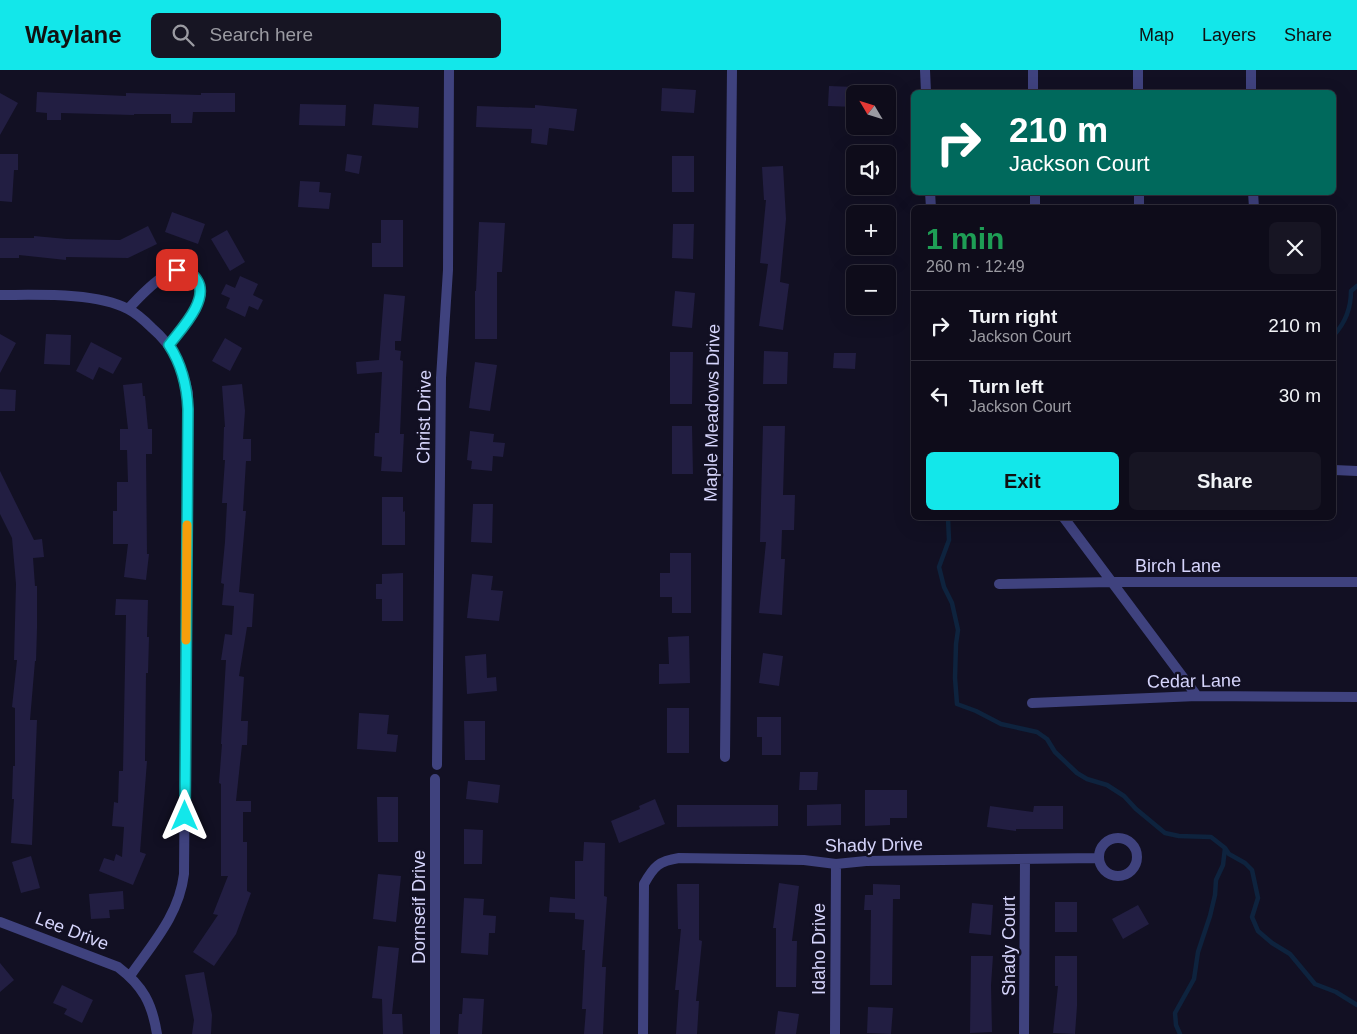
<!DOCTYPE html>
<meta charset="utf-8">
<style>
:root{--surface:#0e0c1a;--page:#171523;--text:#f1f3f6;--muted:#9b9ba2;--line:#2e2c39;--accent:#13e7ea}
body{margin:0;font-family:Helvetica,sans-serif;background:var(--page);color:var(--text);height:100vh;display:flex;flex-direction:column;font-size:19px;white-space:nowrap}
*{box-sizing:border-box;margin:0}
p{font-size:16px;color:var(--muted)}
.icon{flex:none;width:28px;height:28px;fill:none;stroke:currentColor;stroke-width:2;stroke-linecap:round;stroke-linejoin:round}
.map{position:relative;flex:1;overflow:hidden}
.side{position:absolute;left:911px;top:135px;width:425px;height:315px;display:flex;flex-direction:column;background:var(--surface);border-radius:8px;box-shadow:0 5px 20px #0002,0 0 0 1px var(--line)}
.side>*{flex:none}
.top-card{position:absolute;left:911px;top:20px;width:425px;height:105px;border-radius:8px;box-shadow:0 5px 20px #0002,0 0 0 1px var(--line);background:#00695c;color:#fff;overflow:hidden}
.needle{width:32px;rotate:308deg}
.fabs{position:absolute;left:846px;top:15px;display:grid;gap:10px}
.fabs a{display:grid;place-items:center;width:50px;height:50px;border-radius:8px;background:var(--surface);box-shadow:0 5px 20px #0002,0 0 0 1px var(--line);font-size:25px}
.pin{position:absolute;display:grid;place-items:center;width:42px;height:42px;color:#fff;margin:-21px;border-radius:10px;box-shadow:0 2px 8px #0006}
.me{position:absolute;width:55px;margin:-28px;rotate:0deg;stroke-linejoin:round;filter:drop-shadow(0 0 4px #0008)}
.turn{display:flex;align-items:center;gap:18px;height:105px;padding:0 15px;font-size:22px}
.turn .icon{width:65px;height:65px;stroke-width:2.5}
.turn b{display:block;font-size:35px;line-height:42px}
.round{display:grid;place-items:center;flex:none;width:52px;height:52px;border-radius:8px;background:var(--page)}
.overview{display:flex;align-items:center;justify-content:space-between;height:85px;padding:0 15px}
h1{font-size:30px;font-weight:700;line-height:38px;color:#1e9e55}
.button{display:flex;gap:10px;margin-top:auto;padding:10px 15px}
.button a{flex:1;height:58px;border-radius:8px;background:var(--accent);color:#111;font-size:20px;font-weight:700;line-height:58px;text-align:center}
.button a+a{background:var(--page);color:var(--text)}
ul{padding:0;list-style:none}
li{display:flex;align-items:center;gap:15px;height:70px;padding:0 15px;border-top:1px solid var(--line)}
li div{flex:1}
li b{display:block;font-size:19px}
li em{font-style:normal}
header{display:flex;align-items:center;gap:30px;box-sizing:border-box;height:70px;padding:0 25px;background:var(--accent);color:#111}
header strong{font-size:24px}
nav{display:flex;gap:28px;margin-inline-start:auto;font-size:18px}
.search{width:350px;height:45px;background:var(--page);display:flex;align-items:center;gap:12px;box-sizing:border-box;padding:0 18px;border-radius:8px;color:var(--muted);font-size:19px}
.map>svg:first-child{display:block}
</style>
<header>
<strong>Waylane</strong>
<div class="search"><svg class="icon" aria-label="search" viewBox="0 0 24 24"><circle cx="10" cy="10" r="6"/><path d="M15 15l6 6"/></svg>Search here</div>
<nav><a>Map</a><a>Layers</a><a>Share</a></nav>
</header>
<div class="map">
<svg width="1357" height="964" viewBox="0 0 1357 964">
<rect width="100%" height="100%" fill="#121023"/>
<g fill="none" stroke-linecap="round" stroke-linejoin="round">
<path stroke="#0e233e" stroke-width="4.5" d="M1334 265C1345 253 1351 238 1351 221L1357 216
M948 448 949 470 939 497 944 517 952 533 958 560 956 574 955 608 957 634 976 641 1001 654 1037 662 1047 669 1055 682 1077 703 1087 709 1107 715 1124 726 1136 739 1165 763 1179 766 1211 767 1225 778 1223 795 1216 810 1215 825 1210 846 1198 882 1194 909 1175 943 1176 955 1180 964
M1225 778 1229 784 1245 793 1252 800 1258 828 1252 847 1258 861 1272 873 1290 884 1315 914 1336 922 1357 935"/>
</g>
<path fill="#221e42" d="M829 16 855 17V37L828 36Z
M662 18 696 20 694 43 661 41Z
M37 22 126 26V23L201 25V23H235V42H193L192 53H171V44H134V45L61 43V50H47V43L36 42Z
M0 23 18 33 0 65Z
M300 34 346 35 345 56 299 55Z
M374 34 419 37 418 58 372 55Z
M535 35 577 39 574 61 549 58 547 75 531 73 532 59 476 57 477 36 535 38Z
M0 84H18V100H14L12 132 0 131Z
M347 84 362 86 359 104 345 101Z
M672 86H694V122H672Z
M783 96 786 149 780 212 789 214 783 260 759 256 768 194 760 193 766 130H764L762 97Z
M300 111 320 112 319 122 331 123 329 139 298 137Z
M172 142 205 154 198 174 165 162Z
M381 150H403V197H372V173H381Z
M479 152 505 153 502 202H497V269H475V221H476Z
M673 154H694L693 189 672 188Z
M148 156 157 174 128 188 66 187V190L19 185V188H0V168H34V166L67 169 120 170Z
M227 160 245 192 230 201 211 169Z
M240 206 258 214 253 225 263 230 258 240 249 236 245 247 226 238 230 228 221 224 226 214 235 218Z
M675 221 695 223 692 258 672 256Z
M384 224 405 226 401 271H395V280L401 281 400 290 403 291 400 364H404L402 402 381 401 382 387 374 386 375 363H379L382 302 357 304 356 292 379 290Z
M0 264 16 273 0 303Z
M46 264 71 265 70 295 44 294Z
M225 268 242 278 230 301 212 291Z
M91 272 122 288 113 304 99 297 93 310 76 301Z
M764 281 788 282 787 314H763Z
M670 282H693L692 334H670Z
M834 283H856L855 299 833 298Z
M475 292 497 295 490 341 469 338Z
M142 313 143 326H145L148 359H152V384H146L147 484H149L146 510 124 507 128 474H113V441H117V412H128L127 380H120V359H128L123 315Z
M242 314 245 341 243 369H251V391H246L243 441H246L239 522 254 524 252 557H247L239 606 244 607 241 651H248L247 675H242L236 731H251V742H243V772H247V821L251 823 236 864 214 896 193 882 218 845 213 844 228 806H221V714L219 713 222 674H221L226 590H221L225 564 232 565 234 536 222 535 224 514 221 513 225 472 227 433H222L225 390H223L224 357H225L222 316Z
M0 319 16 320 15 341H0Z
M672 356H692L693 404H672Z
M763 356H785L783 425H795L794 460H782L781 489H785L782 545 759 543 766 472H760Z
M470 361 494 364 493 372 505 373 503 387 493 386 492 401 471 399 472 391 467 390Z
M0 401 34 470 42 469 44 487 33 488 35 516H37V558L36 591H35L30 650H37L32 775 11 773 14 729H12L13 696H15V638L12 637 17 590H14L16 514 12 468 0 444Z
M382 427H403V442L405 441V475H382Z
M473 434H493L492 473 471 472Z
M670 483H691V543H672V527H660V503H670Z
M403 503V551H382V529H376V514H382V504Z
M472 504 493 506 491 520 503 521 499 551 467 548Z
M116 529 148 530 147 567H149L148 603H146L145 691H147L140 782 146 784 133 815 99 801 104 788 114 791 116 784 122 787 124 757 112 756 114 732 118 733 119 701H123L126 545H115Z
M689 566 690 613 659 614V594H669L668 567Z
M763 583 783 586 779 616 759 613Z
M486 584 487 608 496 607 497 621 467 624 465 586Z
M667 638H689V683H667Z
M359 643 389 645 387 664 398 665 396 682 357 679Z
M757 647H781V685H762V667H757Z
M464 651H485V690H465Z
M800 702H818L817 720H799Z
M468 711 500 715 498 733 466 729Z
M865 720H907V748H890V755L865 756Z
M377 727H398V772H378Z
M655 729 665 754 619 773 611 751 640 739 639 736Z
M841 734V755L807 756V735Z
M677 735H778V756L677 757Z
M990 736 1033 742 1034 736H1063V759H1016V761L987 757Z
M464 759 483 760 482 794H464Z
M584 772 605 773 604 826 607 827 602 897H606L603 964H584L586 939H582L585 880H582L584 850 575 849V843L549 842 550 827 575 829V791H583Z
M31 786 40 818 21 823 12 792Z
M378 804 401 806 396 852 373 849Z
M779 813 799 816 792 871H797L796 917H776V858H773Z
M677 814H699V870L702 871 696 931H699L697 964H676L679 920H675L681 859H678Z
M873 814 900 815V829H893L892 915H870L871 840H864L865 825H873Z
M123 821 124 839 109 840 110 848 91 849 89 824Z
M464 828 484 829 483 845 496 846 495 863H489L488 885 461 883Z
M1055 832H1077V862H1055Z
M972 833 993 835 991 865 969 863Z
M1138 835 1149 854 1123 869 1112 849Z
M378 876 399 878 392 944H402L403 964H383L382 929 372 928Z
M971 886H993L991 915 992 962 970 963Z
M1055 886H1077V936L1075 964 1053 963 1058 916H1055Z
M0 893 14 910 0 922Z
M204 902 212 945 211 964H192L194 950 185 905Z
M62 915 93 930 82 953 64 944 67 939 53 933Z
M463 928 484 929 482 964H458L459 944H462Z
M868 937 893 938 891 964 867 963Z
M778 941 799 944 796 964H775Z"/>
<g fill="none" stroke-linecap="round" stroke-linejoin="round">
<path stroke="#3f427e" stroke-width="10" d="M925 0 926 22
M1033 0V22
M1138 0V22
M1251 0V22
M930 122 931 138
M1035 122V138
M1139 122V138
M1253 122 1254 138
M0 225C37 225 95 222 128 239 136 243 145 251 152 258 173 276 182 296 188 323L184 804C179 845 153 873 130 906
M128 239C142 225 176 183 196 209 201 215 202 223 199 230 194 247 179 261 169 275
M1334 400 1357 401
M1064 448 1197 626
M999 514 1112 512H1357
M1032 633 1197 626 1357 627
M725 687 732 0
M437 695 441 308 448 200 449 0
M1099 787a19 19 0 1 1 38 0a19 19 0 1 1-38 0Z
M0 852 118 897C143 916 152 933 157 964
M435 964V709
M643 964 644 814C654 796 659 791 679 788L804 790 836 794 866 791 1099 788
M835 964 836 794
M1024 964 1025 789"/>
</g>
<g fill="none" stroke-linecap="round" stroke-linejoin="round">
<g stroke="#0c9698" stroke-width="12">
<path id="route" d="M177 200C186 201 193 203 197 210 210 230 180 260 169 275 182 295 187 315 188 339L185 746"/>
</g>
<use href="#route" stroke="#13e7ea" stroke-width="9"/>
<path stroke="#f59e0b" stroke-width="9" d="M186 570 187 455"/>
</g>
<g text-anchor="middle" stroke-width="5" stroke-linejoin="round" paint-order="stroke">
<g font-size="18" fill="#d6d5fc" stroke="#121023">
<text transform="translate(712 343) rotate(-89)" y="6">Maple Meadows Drive</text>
<text transform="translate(424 347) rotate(-89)" y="6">Christ Drive</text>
<text x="1178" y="502">Birch Lane</text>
<text transform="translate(1194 611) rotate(-1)" y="6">Cedar Lane</text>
<text transform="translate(874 775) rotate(-1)" y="6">Shady Drive</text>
<text transform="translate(419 837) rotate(-90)" y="6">Dornseif Drive</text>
<text transform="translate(72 861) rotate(21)" y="6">Lee Drive</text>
<text transform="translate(1009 876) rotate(-90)" y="6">Shady Court</text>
<text transform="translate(819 879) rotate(-90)" y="6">Idaho Drive</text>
</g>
</g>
</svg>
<div class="fabs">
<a><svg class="needle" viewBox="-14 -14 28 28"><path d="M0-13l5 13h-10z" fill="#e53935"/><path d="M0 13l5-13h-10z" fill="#9b9ba2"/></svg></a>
<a><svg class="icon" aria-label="sound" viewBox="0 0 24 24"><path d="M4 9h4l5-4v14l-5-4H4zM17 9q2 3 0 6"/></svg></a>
<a>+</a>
<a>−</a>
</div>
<div class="pin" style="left:177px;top:200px;background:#d93025"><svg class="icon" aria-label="arrive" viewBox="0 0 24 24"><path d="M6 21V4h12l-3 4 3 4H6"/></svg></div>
<svg class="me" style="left:185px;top:746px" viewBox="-20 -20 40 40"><path d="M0-17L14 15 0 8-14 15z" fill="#13e7ea" stroke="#fff" stroke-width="4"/></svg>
<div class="top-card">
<div class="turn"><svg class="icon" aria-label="right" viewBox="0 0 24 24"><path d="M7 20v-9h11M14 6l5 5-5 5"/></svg><div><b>210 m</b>Jackson Court</div></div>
</div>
<section class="side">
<div class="overview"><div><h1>1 min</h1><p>260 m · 12:49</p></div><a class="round"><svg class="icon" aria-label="close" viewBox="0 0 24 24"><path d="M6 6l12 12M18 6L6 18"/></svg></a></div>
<ul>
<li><svg class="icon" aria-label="right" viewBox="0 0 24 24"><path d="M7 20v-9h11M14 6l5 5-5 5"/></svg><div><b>Turn right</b><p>Jackson Court</p></div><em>210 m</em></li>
<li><svg class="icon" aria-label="left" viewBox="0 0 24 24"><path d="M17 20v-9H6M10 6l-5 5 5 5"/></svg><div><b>Turn left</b><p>Jackson Court</p></div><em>30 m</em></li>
</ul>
<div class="button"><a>Exit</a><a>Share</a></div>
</section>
</div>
